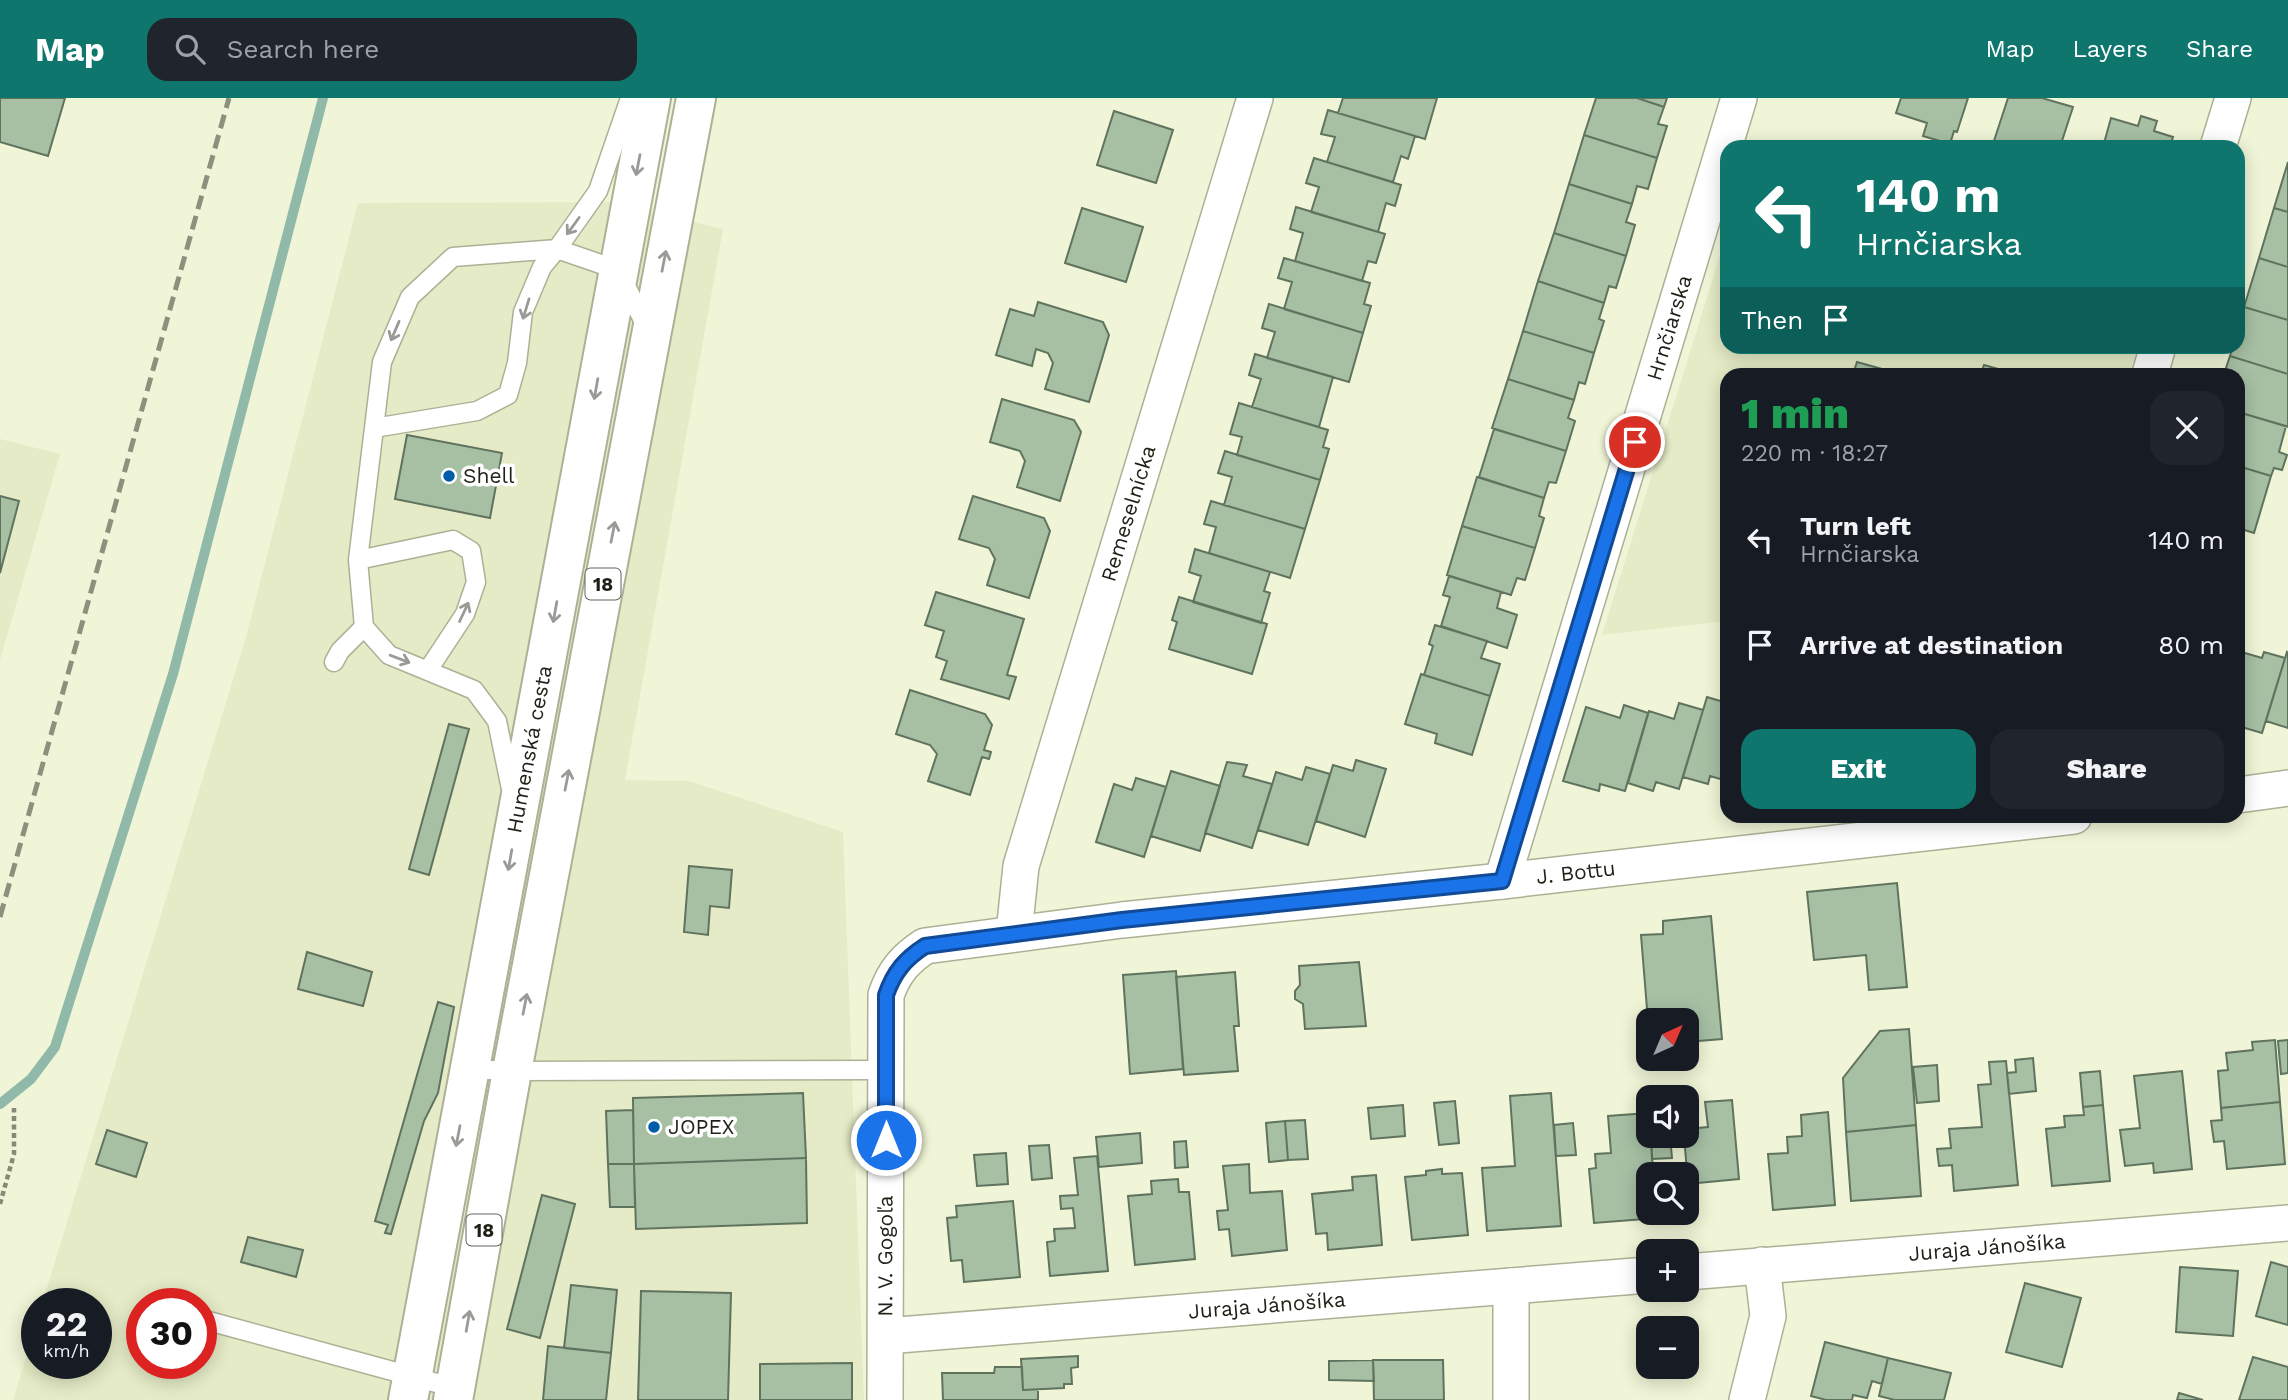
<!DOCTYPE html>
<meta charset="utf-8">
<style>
:root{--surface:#171b24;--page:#20242c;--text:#f1f3f6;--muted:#9ea1a6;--accent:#0f766e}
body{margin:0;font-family:"Work Sans",sans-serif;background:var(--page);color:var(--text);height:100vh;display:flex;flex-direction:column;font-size:26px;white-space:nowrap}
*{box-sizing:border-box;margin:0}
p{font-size:23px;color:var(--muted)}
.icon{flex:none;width:38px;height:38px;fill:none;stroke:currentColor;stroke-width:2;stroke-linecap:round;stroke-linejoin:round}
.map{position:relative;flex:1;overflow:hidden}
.details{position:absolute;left:1720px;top:270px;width:525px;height:455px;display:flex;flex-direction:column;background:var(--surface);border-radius:21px;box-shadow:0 4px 18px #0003}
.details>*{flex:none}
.banner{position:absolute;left:1720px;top:42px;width:525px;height:214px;border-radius:21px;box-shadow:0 4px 18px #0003;background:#0f766e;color:#fff;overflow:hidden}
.needle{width:46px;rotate:44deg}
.fabs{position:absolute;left:1636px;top:910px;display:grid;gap:14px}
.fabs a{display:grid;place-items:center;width:63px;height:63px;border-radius:14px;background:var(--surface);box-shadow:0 4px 18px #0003;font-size:35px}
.speed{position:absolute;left:21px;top:1190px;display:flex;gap:14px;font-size:35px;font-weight:700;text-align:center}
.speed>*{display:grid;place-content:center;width:91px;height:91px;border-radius:50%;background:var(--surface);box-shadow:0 4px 18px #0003;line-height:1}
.speed small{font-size:18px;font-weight:400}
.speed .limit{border:10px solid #d22;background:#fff;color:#111}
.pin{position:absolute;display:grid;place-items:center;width:60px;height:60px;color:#fff;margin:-30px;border:4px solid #fff;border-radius:50%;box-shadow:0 2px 7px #0007}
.me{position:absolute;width:77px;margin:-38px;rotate:0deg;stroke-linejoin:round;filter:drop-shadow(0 0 5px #0008)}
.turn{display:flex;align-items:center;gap:24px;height:147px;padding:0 21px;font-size:32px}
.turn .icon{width:91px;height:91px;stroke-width:2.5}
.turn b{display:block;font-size:49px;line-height:60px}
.then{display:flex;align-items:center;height:66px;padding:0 21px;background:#0003;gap:14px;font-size:26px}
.round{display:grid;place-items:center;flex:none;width:74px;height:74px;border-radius:21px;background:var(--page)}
.summary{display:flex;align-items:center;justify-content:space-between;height:119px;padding:0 21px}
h1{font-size:42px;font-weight:800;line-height:52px;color:#1e9e55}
.action{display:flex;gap:14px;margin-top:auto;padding:14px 21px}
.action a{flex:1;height:80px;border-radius:21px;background:var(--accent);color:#fff;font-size:28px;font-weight:800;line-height:80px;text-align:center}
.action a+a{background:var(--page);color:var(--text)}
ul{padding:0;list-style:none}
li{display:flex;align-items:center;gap:21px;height:105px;padding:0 21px}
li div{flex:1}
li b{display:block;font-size:26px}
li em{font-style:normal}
header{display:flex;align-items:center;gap:42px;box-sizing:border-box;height:98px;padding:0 35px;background:var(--accent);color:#fff}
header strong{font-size:33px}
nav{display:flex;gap:38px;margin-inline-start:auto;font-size:24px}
.search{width:490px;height:63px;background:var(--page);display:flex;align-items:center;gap:18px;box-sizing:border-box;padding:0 24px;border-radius:21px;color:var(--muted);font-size:26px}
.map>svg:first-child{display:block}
</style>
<header>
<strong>Map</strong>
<div class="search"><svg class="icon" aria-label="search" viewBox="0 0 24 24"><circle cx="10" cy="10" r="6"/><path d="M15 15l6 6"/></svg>Search here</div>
<nav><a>Map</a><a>Layers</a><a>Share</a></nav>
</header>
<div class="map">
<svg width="2288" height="1302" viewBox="0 0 2288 1302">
<rect width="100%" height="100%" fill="#f0f5d7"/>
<path fill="#e5ebc6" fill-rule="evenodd" d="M611 104 723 131 625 682 689 683 843 734 864 1302H13L37 1224V1265H96V1206H42L246 539 358 105ZM142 1206H201V1265H142Z
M1727 135V248L2138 249 2129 276H1727V523L1602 537Z
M0 341 60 356 0 562Z"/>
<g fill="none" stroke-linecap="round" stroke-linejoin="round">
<path stroke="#91b9aa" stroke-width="10" d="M0 1006 31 981 55 949 173 576 323 0"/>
</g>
<path fill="#a7c0a4" stroke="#60735e" stroke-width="2" d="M0 0H65L48 58 0 44Z
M1343 0H1437L1425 41 1338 15Z
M1596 0H1637L1664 9 1658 26 1667 28 1657 60 1584 37Z
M1637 0H1667L1664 9Z
M1901 0H1968L1957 34 1954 33 1950 46 1923 38 1927 25 1896 15Z
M2008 0H2042L2073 9 2060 49H2003L1993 46Z
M1328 12 1415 38 1408 61 1401 58 1393 84 1327 64 1335 39 1321 36Z
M1114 13 1173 32 1156 85 1097 67Z
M2141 18 2157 23 2154 33 2173 39 2170 49H2103L2111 20 2138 28Z
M1584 37 1657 60 1648 91 1637 88 1632 106 1569 86Z
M1314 60 1401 87 1395 108 1386 105 1378 134 1311 114 1319 89 1306 85Z
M2288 64V114L2274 110Z
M1569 86 1632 106 1626 124 1635 127 1626 158 1554 135Z
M1296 109 1385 136 1376 165 1368 163 1362 183 1295 163 1303 135 1290 131Z
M1082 110 1143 129 1126 184 1065 165Z
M2274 110 2288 114V169L2259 160Z
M1554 135 1626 158 1616 190 1609 188 1604 205 1538 183Z
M1284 160 1370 185 1364 206 1371 208 1363 235 1284 211 1292 184 1278 180Z
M2259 160 2288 169V222L2244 209Z
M1538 183 1604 205 1599 221 1604 223 1594 255 1523 233Z
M1038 204 1103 224 1109 237 1089 304 1045 291 1053 265 1048 255 1036 251 1032 268 996 257 1010 211 1034 218Z
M1269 206 1363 235 1349 284 1267 260 1275 234 1262 230Z
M2244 209 2288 222V276L2230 258 2233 248H2238V230Z
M1523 233 1594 255 1585 286 1579 284 1574 302 1508 281Z
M1255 256 1333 279 1319 329 1252 309 1261 281 1249 277Z
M2230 258 2288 276V329L2238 314V276H2224Z
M1857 264 1900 276H1853Z
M1984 267 2016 276H1981Z
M1508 281 1574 302 1568 320 1575 323 1566 353 1492 330Z
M1002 301 1074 322 1081 334 1060 403 1017 389 1025 363 1020 353 990 344Z
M1239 305 1328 332 1323 349 1329 351 1320 382 1237 357 1242 339 1230 336Z
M2238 314 2286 328 2279 354 2287 357 2282 372 2274 370 2271 378 2238 368Z
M1494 331 1566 353 1556 385 1549 384 1544 400 1479 379Z
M407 337 502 355 490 420 395 401Z
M1225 353 1320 382 1305 431 1224 407 1232 379 1218 375Z
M2238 368 2271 378 2254 435 2238 430Z
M1477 379 1544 400 1539 418 1544 420 1535 450 1462 428Z
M0 398 19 403 0 475Z
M973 398 1044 420 1050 433 1029 500 987 487 995 461 989 450 959 441Z
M1211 403 1305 431 1290 480 1209 455 1216 429 1204 426Z
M1462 428 1535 450 1525 482 1517 480 1511 497 1447 477Z
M1195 451 1270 474 1264 493 1270 495 1261 525 1193 504 1201 478 1189 474Z
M1449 478 1501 494 1497 510 1517 517 1507 550 1441 528 1450 499 1443 497Z
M936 494 1024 521 1007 577 1016 579 1009 601 941 581 947 563 936 559 944 533 925 527Z
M1179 499 1267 526 1252 576 1169 551 1177 524 1172 522Z
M1435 527 1487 543 1481 560 1500 566 1490 598 1424 577 1433 548 1429 546Z
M2238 553 2262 560 2264 554 2285 560 2262 635 2238 628Z
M2287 554 2288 555V630L2266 623Z
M1421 576 1490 598 1472 657 1435 645 1437 636 1405 626Z
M910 592 985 616 992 627 984 652 991 654 989 661 982 659 970 697 928 683 937 656 930 647 896 636Z
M1707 599 1727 605V683L1710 678 1708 686 1683 679Z
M1679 605 1703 612 1679 691 1656 684 1653 693 1628 685 1649 613 1674 621Z
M1624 607 1648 615 1625 693 1600 686 1599 693 1563 683 1586 609 1620 620Z
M449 626 469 631 429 777 409 771Z
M1356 662 1386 671 1365 739 1316 723 1333 667 1353 673Z
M1227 664 1247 667 1243 678 1272 686 1252 750 1205 735Z
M1306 669 1330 676 1308 747 1258 732 1276 674 1302 682Z
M1171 673 1220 688 1200 753 1151 738Z
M1136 680 1166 689 1144 759 1096 744 1114 686 1132 692Z
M689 768 732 772 729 810 710 808 708 837 684 834Z
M1897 785 1907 889 1869 892 1866 857 1814 862 1807 794Z
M1711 818 1722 941 1687 944V922L1648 923 1641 837 1663 836V823Z
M307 854 372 874 363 908 298 891Z
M1359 864 1366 928 1305 931 1303 906 1295 901V893L1300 887 1299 868Z
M1176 873 1183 971 1130 976 1123 877Z
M1235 874 1239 928H1234L1238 973 1184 977 1176 879Z
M438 904 454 909 438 995 424 1023 391 1136 385 1135 388 1127 375 1123Z
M1909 931 1916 1027 1846 1034 1843 980 1880 933Z
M2275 942 2280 1004 2221 1010 2218 973 2228 972 2226 955 2253 952 2252 944Z
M2288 942V975L2281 976 2278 943Z
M2033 960 2036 993 2009 996 2007 975 2016 974 2015 962Z
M2006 963 2018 1087 1954 1093 1952 1067 1939 1068 1937 1051 1951 1050 1949 1031 1982 1029 1978 987 1991 986 1989 964Z
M1937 967 1939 1003 1917 1005 1913 969Z
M2100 973 2103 1007 2083 1009 2080 975Z
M2182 973 2192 1071 2154 1075 2153 1065 2125 1068 2120 1032 2140 1030 2134 978Z
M803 995 806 1060 634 1066 633 1000Z
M1551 995 1561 1128 1487 1133 1482 1070 1515 1068 1510 998Z
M1732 1002 1739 1081 1688 1086 1684 1038H1687V1031L1708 1029 1705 1004Z
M1455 1003 1459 1045 1439 1047 1434 1005Z
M2280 1004 2285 1066 2227 1071 2224 1043 2214 1044 2211 1023 2222 1022 2221 1010Z
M1403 1007 1405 1038 1371 1041 1368 1010Z
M2103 1007 2110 1083 2052 1088 2046 1031 2065 1029 2064 1018 2084 1017 2083 1009Z
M633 1012 634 1066H608L606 1013Z
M1828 1014 1835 1107 1773 1112 1768 1056 1788 1055 1787 1039 1802 1038 1801 1017Z
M1648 1015V1038H1651L1653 1076H1648V1115H1656L1657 1120 1594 1125 1589 1071 1596 1070 1595 1056 1611 1055 1608 1018Z
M1305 1022 1308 1061 1288 1062 1285 1023Z
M1285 1023 1288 1062 1269 1064 1266 1025Z
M1573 1025 1576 1057 1556 1058 1554 1027Z
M1916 1027 1921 1098 1851 1103 1846 1034Z
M107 1032 147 1045 136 1079 96 1066Z
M1140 1035 1142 1065 1099 1069 1096 1039Z
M1651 1038H1670L1672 1060 1652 1061Z
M1186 1043 1188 1069 1175 1070 1174 1044Z
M1049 1047 1052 1080 1032 1082 1029 1048Z
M1006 1055 1008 1086 977 1088 974 1057Z
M1097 1058 1108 1173 1050 1178 1047 1144 1055 1143 1054 1131 1075 1130 1073 1110 1061 1111 1060 1098 1078 1097 1074 1060Z
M806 1060 807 1125 636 1131 634 1066Z
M608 1066H634L635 1109H610Z
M1249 1066 1250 1095 1282 1093 1287 1152 1232 1158 1229 1131 1219 1132 1217 1113 1228 1112 1223 1068Z
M1442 1071V1076L1462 1075 1468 1137 1412 1142 1405 1079 1426 1077V1073Z
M1376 1077 1382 1147 1328 1152 1327 1135 1316 1136 1312 1096 1353 1092 1352 1079Z
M1178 1081 1179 1094H1189L1195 1161 1135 1167 1128 1098 1152 1096 1151 1083Z
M542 1097 575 1106 540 1240 507 1231Z
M1013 1103 1020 1179 964 1184 962 1162 951 1163 947 1120 957 1119 956 1108Z
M248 1139 303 1152 296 1179 241 1164Z
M2271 1164 2288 1169V1227L2256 1218Z
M2180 1169 2238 1173 2233 1238 2176 1234Z
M2025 1185 2081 1200 2062 1269 2006 1254Z
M571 1187 617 1192 611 1255 564 1250Z
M641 1193 731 1195 728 1302H638Z
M1825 1244 1888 1260 1882 1286 1872 1283 1867 1300 1853 1297 1852 1302H1826L1811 1298Z
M548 1248 611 1255 606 1302H543Z
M1078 1258V1269L1071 1270 1072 1286H1064V1290L1023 1292 1021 1261Z
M2253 1259 2288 1269V1302H2239Z
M1888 1260 1951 1275 1944 1302H1895L1879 1298Z
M1373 1262H1443L1444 1302H1374Z
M1373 1262 1374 1283 1329 1282V1263Z
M852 1265V1302H760V1266Z
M995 1269H1022L1023 1292H1038V1302H943L942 1275H994Z
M2179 1295 2203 1302H2177Z"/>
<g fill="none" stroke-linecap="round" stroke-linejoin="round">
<g stroke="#acb195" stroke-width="21">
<path id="lane" d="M374 330 477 313 508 297 517 265 523 214 542 169 557 151 618 172 647 230
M358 462 453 442 471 453 476 484 465 516 428 572
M334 564 340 553 364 529
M511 691 497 623 474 592 389 557 364 529 358 462 382 264 410 199 453 159 557 151 598 93 630 0
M471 971 512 973 886 972
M201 1221 455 1290"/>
</g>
<g stroke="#acb195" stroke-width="38">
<g id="street">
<path d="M2218 49 2233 0"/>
<path d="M2150 276 2158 248"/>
<path d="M2238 697 2288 690"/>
<path id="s1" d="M1502 783 1739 0"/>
<path id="s2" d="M1014 835 1021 768 1255 0"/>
<path id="s3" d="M1687 1174 2288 1125"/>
<path d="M1511 1188V1302"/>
<path id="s4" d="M886 1238 1648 1177"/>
<path id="s5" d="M885 1302 886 897C894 874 905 861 925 848L1122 822 1502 783 2074 718"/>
<path d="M1747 1302 1768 1218 1762 1167"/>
</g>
</g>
<g stroke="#acb195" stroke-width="42">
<g id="primary">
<path id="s6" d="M408 1302 651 0"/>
<path d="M453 1302 512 973 696 0"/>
</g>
</g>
<path stroke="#878976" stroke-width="4.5" stroke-dasharray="5 3.5" stroke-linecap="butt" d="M0 1106 14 1056V1010"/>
<use href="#lane" stroke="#fff" stroke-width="18"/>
<use href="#street" stroke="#fff" stroke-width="35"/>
<use href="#primary" stroke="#fff" stroke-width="38"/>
<path stroke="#8d907c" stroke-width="5" stroke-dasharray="14 7" stroke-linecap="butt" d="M0 819 229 0"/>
</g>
<defs><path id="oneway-shaft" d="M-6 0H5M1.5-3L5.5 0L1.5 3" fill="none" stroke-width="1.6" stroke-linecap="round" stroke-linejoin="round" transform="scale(1.75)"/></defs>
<g stroke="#9a9b96">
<use href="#oneway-shaft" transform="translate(638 67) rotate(101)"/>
<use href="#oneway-shaft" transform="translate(573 128) rotate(126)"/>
<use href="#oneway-shaft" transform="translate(664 163) rotate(-79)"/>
<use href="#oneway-shaft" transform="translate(526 211) rotate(107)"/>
<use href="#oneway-shaft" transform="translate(395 233) rotate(113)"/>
<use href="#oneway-shaft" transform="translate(596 291) rotate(100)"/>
<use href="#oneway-shaft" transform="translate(613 434) rotate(-79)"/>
<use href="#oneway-shaft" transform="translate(464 514) rotate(-65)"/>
<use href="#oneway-shaft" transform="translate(555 514) rotate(100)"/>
<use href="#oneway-shaft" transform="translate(400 561) rotate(21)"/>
<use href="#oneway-shaft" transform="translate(567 682) rotate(-79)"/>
<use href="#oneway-shaft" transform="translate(510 762) rotate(100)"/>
<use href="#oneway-shaft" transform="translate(525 906) rotate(-79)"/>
<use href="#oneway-shaft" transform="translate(458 1038) rotate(101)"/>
<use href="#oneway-shaft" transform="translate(468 1223) rotate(-80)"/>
</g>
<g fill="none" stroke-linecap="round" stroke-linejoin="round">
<g stroke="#114b97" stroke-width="18">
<path id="route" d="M886 1042V897C894 874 905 861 925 848L1122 822 1502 783 1635 344"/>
</g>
<use href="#route" stroke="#1a73e8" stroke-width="12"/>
</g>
<g fill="#005ba9" stroke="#fff" stroke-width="2.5">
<circle cx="449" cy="378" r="7"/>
<circle cx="654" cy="1029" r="7"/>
</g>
<g text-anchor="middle" stroke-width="7" stroke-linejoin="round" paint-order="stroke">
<g fill="#fff" stroke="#62635c" stroke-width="2">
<rect x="585.5" y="470.5" width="35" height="31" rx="5"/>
<rect x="466.5" y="1116.5" width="35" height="31" rx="5"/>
</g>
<g font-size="19" font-weight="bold" fill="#1f2016">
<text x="603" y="493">18</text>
<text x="484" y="1139">18</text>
</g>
<g font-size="21" fill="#1f2016" stroke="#fff">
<text dy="7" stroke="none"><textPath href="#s1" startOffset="578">Hrnčiarska</textPath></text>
<text dy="7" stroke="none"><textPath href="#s2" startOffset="436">Remeselnícka</textPath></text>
<text dy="7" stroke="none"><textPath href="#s6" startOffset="662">Humenská cesta</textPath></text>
<text dy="7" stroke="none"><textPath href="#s5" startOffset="1124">J. Bottu</textPath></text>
<text dy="7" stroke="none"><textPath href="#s3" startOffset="301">Juraja Jánošíka</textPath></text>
<text dy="7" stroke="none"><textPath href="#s5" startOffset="144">N. V. Gogoľa</textPath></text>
<text dy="7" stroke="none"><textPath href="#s4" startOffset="382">Juraja Jánošíka</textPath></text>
</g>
<g font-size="21" fill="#1f2016" stroke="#fff" text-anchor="start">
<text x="463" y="385">Shell</text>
<text x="668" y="1036">JOPEX</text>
</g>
</g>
</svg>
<div class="fabs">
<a><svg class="needle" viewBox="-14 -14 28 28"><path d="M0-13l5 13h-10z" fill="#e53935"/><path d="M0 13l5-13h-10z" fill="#9ea1a6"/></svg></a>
<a><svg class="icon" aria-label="sound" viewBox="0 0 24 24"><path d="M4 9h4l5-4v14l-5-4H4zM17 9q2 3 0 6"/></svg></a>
<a><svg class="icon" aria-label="search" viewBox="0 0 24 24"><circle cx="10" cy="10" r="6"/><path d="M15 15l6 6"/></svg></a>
<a>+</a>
<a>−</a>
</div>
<div class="speed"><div>22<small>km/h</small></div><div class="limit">30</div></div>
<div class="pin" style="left:1635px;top:344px;background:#d93025"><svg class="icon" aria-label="arrive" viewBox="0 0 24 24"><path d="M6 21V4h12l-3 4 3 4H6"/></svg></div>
<svg class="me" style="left:886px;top:1042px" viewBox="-20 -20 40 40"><circle r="17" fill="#1a73e8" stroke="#fff" stroke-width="3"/><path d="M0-11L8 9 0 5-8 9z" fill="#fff"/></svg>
<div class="banner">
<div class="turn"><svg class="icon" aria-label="left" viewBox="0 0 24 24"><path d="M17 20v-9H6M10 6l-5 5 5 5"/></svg><div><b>140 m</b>Hrnčiarska</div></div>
<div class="then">Then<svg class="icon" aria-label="arrive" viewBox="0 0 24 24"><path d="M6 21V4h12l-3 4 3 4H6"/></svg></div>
</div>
<section class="details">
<div class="summary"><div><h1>1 min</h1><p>220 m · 18:27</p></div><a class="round"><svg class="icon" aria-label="close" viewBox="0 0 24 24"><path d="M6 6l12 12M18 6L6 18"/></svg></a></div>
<ul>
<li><svg class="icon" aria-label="left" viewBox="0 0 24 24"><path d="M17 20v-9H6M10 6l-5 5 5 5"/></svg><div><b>Turn left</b><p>Hrnčiarska</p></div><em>140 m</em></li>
<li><svg class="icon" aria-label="arrive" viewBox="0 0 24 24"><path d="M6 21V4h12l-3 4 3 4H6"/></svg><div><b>Arrive at destination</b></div><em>80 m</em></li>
</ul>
<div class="action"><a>Exit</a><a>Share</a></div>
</section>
</div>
